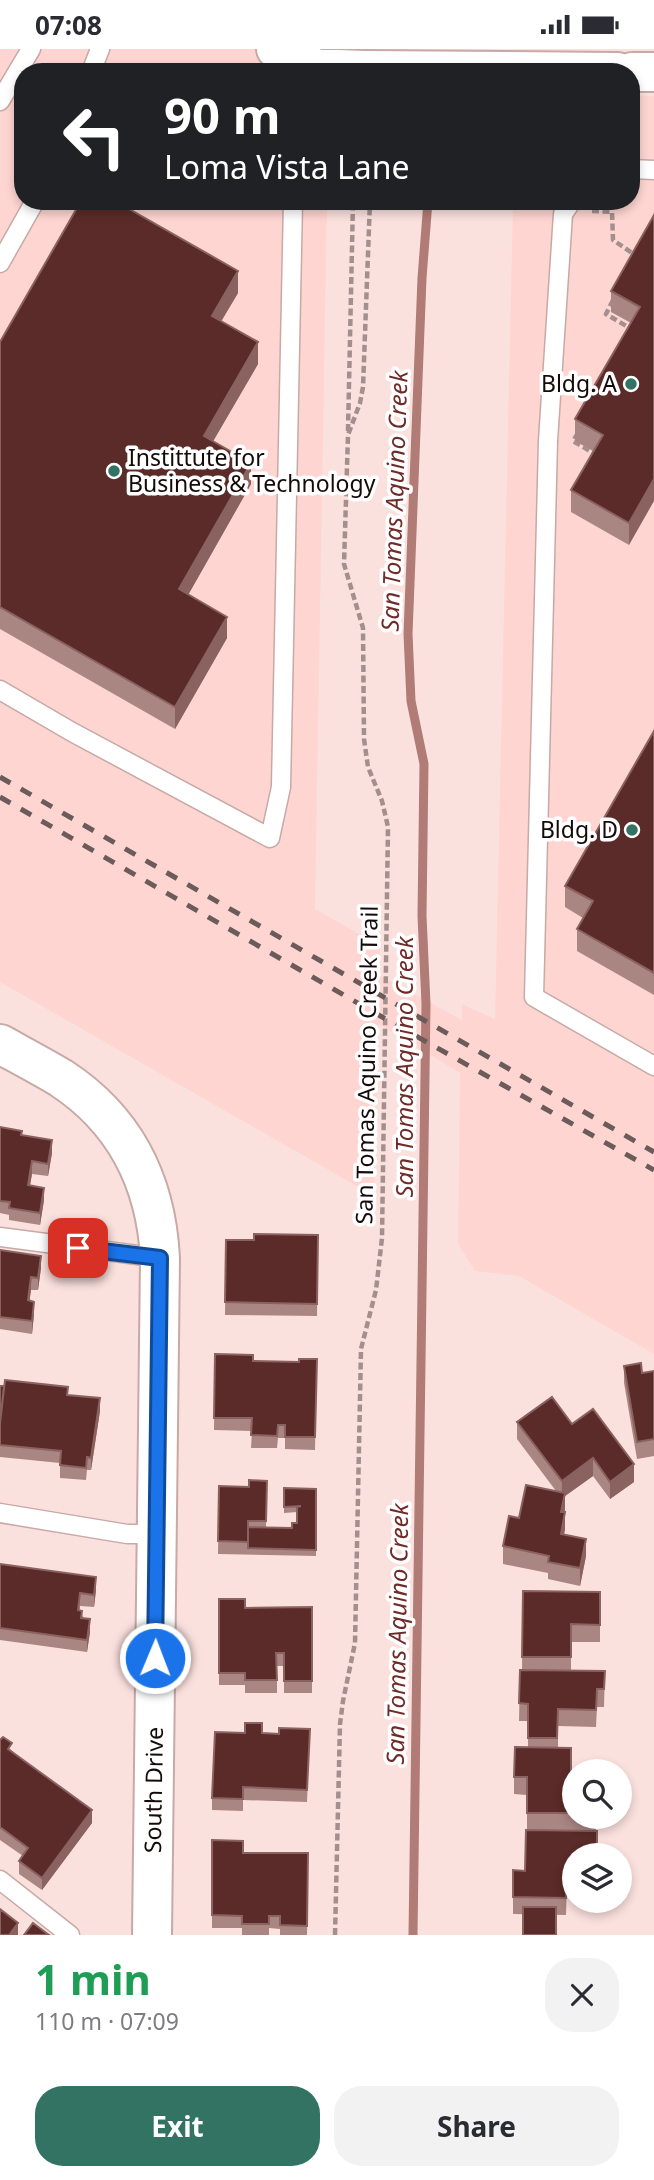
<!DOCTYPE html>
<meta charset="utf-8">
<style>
:root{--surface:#fff;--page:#f2f2f3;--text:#2b2b33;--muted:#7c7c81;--accent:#327363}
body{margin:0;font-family:"Noto Sans",sans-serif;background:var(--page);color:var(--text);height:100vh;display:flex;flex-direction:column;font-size:26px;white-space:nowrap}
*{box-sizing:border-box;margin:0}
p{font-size:23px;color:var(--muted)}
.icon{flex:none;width:38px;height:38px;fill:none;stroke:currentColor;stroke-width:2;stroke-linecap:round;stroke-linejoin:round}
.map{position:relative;height:1886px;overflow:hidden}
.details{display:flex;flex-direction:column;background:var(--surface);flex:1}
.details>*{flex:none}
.banner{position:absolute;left:14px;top:14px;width:626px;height:147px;border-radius:28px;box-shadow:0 4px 10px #0003;background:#202124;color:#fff;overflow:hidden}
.controls{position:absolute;left:562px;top:1710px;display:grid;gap:14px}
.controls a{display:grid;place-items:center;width:70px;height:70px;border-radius:50%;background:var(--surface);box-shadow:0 4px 10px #0003;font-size:35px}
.pin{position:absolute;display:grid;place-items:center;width:60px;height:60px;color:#fff;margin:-30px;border-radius:14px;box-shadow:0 4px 10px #0006}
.me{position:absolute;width:77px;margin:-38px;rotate:1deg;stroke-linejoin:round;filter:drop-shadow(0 0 5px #0008)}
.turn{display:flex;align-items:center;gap:24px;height:147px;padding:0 35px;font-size:32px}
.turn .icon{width:91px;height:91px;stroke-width:2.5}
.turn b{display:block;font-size:49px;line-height:60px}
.round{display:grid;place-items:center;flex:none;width:74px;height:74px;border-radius:28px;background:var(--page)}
.headline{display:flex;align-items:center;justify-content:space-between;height:119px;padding:0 35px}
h1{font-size:42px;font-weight:700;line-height:52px;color:#1e9e55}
.action{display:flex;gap:14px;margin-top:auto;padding:14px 35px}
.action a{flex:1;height:80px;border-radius:28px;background:var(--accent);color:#fff;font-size:28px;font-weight:700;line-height:80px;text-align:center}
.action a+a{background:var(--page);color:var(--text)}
.status{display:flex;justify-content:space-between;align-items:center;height:49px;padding:0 35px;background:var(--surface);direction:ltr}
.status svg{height:19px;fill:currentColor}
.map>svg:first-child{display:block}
</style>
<div class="status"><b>07:08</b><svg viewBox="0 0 49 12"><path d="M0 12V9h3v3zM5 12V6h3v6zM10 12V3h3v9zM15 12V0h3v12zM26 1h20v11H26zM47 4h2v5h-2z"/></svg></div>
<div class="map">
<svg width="654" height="1886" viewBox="0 0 654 1886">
<rect width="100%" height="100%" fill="#fbe1de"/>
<path fill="#fed5d1" d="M0 0H330L329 23H23V152H327L315 860 380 897 379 926 462 971V955L495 970 513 152H632V46L654 47V1305L519 1227 475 1222 458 1195 460 1024 379 975 374 1147 0 933Z"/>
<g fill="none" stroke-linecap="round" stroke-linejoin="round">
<path stroke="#b17b76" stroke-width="9" d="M413 1886 426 955 422 867 424 715 411 652 408 585 422 229 428 152"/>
<g stroke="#c7a9a5" stroke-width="21">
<path id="service" d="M91 23 100 0
M0 52 31 0
M632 120 654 121
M572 152 563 165 548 392 534 948 654 1017
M0 214 35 152
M0 641 72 683 270 789 281 738 293 152
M0 1188 160 1209
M0 1464 127 1485H157
M0 1831 70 1886"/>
</g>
<g stroke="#c7a9a5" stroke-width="42">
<path id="tertiary" d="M0 995C20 1006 41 1017 61 1029 125 1071 156 1133 160 1209L152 1886"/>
</g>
<g stroke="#c7a9a5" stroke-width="42">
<path id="secondary" d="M276 0 315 19 363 21
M504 22 618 23
M632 23H654"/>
</g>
<path stroke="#a3908e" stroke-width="4.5" stroke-dasharray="7 3.5" stroke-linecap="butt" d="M592 162 612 163 613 191 635 206
M613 251 606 265 633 281
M348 382 353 152
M578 384 573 392 595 405 594 407
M335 1886 340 1675 343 1652 355 1594 361 1300 376 1241 382 1189 388 778 382 752 368 718 364 690 363 579 344 515 348 386 360 354 363 338 370 152"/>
<use href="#service" stroke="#fff" stroke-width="18"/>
<use href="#tertiary" stroke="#fff" stroke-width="38"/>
<use href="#secondary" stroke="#fff" stroke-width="38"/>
<path stroke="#6b5b5a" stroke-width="5" stroke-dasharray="12 12" stroke-linecap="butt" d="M0 728 654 1103
M0 748 368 960 654 1121"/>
<g stroke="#c7a9a5" stroke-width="42" stroke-linecap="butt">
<path id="secondary-bridge" d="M363 21 504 22"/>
</g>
<use href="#secondary-bridge" stroke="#fff" stroke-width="38"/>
</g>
<path fill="#aa8683" d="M654 166 629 496 571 463V441L593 402 575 392V370L631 274 611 263V242Z
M238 244 221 272 258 315 213 392 251 435 188 546 227 589 175 680 0 580V293Z
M654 682V946L577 902V880L583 869 565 858V837Z
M0 1078 22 1086 52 1104 48 1127 32 1125 30 1136 44 1151 40 1176 9 1171V1166L0 1164Z
M318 1186 317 1267 225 1266 226 1191H254Z
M0 1201 41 1219 38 1241H31L29 1252 34 1265 32 1285 0 1280Z
M215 1305 253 1312 299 1313 317 1310 315 1401 285 1400V1389H278L277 1399H251L252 1382 214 1381Z
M624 1317 642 1324 654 1322V1407L637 1410 624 1334Z
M0 1337 68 1346 100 1362 91 1421H87L86 1431 60 1429V1414L0 1408Z
M517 1373 572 1375 634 1433 610 1450 593 1427 565 1447 564 1485 586 1507 580 1537 548 1530V1524L503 1515V1497L519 1469 556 1442 517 1390Z
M267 1432 266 1478 292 1479 297 1474V1463L284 1464V1439L316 1440V1507L218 1505 219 1437 249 1438Z
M0 1515 96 1541 94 1558 80 1557V1561L90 1583 87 1603 0 1591Z
M523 1542 600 1543V1593H571V1621L605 1622 604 1658H597L596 1678 558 1677V1699L571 1733H574V1768H596V1782L527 1781V1746L514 1745V1728L528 1698V1672H519L520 1621H522Z
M219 1550 245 1559 312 1558V1644H284V1617H277V1644H245V1636H219Z
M310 1680 307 1753 243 1751V1762L212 1761V1749L262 1684 279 1685Z
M0 1691 92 1774 42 1841 19 1825V1812L23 1807 0 1791Z
M212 1791 243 1804H308L307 1886H280V1880L269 1879V1886H242V1879H212Z
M574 1806V1835H567L566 1866 513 1865V1821L525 1822Z"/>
<path fill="#8a625f" d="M238 222V244L212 288V267Z
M258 293V315L204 408V387Z
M251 414V435L179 562V540Z
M654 430V452L629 496V474Z
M227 568V589L175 680V658Z
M52 1091V1104L48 1127V1115Z
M32 1112V1125L28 1148V1136Z
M44 1139V1151L40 1176V1164Z
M41 1207V1219L38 1241V1229Z
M31 1228V1241L28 1264V1251Z
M34 1253V1265L32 1285V1272Z
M100 1349V1362L91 1421V1409Z
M593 1409V1427L565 1447V1461L561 1480 562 1432Z
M634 1415V1433L610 1450V1433Z
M565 1463V1481L561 1502V1485Z
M586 1490V1507L580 1537V1519Z
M96 1528V1541L94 1558V1546Z
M90 1570V1583L87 1603V1591Z
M92 1761V1774L42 1841V1829Z
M18 1874V1886H9Z"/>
<path fill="#5a2b28" stroke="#8a625f" stroke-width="2" d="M81 152H115L238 222 212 267 258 293 204 387 251 414 179 540 227 568 175 658 0 558V293Z
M654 166V430L629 474 571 441 603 386 575 370 640 258 611 242Z
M654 682V924L577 880 593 852 565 837Z
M0 1078 22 1082 21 1086 52 1091 48 1115 32 1112 28 1136 44 1139 40 1164 9 1159 10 1153 0 1152Z
M254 1185 318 1186 317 1255 225 1253 226 1191H254Z
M0 1201 41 1207 38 1229 31 1228 28 1251 34 1253 32 1272 0 1268Z
M215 1305 253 1306V1312L299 1313V1310H317L315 1388H285V1376H278L277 1387 251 1386 252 1369H214Z
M641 1314 642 1324 654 1322V1390L637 1393 624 1317Z
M5 1331 68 1338 67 1346 100 1349 91 1409 87 1408 86 1419 60 1416 61 1402 0 1396V1375Z
M0 1337H4L0 1375Z
M552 1348 572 1375 593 1360 634 1415 610 1433 593 1409 562 1432 517 1373Z
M249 1431 267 1432 266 1472H248V1493L218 1492 219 1437 249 1438Z
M526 1436 565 1444 561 1463H565L561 1485 586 1490 580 1519 548 1513 549 1507 503 1497 509 1467 519 1469Z
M284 1439 316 1440V1501L248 1499V1478L292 1479V1474H297V1458L301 1457 284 1458Z
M0 1515 96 1528 94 1546 80 1544 78 1561 82 1562 81 1569 90 1570 87 1591 0 1579Z
M523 1542 600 1543V1576L571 1575V1608H522Z
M219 1550H245V1559L312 1558V1632H284V1604H276L277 1631H245V1624H219Z
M520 1621 605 1622 604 1640H597L596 1661 558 1660 557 1689H528V1655L519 1654Z
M245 1674H262V1684L279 1685V1679L310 1680 307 1741 243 1738V1750L212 1749 215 1683 245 1684Z
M3 1688 12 1694 8 1700 92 1761 42 1829 19 1812 28 1799 0 1778V1691Z
M515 1698 571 1699V1733H574V1764H527V1728H514Z
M526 1781 597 1782V1806H574V1818L567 1817 566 1849 513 1848V1821L525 1822Z
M212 1791 243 1792V1804H308L307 1877 280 1876V1867H269V1875H242V1867L212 1866Z
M523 1858H556V1886H523Z
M0 1860 18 1874 9 1886H0Z
M33 1874 49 1886H24Z"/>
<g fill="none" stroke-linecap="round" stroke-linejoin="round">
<g stroke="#114b97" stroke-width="18">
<path id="route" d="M78 1199 160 1209 155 1609"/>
</g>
<use href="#route" stroke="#1a73e8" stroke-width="12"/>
</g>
<g fill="#327363" stroke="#fff" stroke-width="2.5">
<circle cx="631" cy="335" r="7"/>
<circle cx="114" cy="422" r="7"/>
<circle cx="632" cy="781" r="7"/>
</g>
<g text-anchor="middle" stroke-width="7" stroke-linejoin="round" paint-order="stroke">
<g font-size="23" fill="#140a0a" stroke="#fff" text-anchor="end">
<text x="617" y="343">Bldg. A</text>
<text x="128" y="417" text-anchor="start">Instittute for<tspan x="128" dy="26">Business &amp; Technology</tspan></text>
<text x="618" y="789">Bldg. D</text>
</g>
<g font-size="23" fill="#140a0a" stroke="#fff">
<text transform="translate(367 1016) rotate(-89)" y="8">San Tomas Aquino Creek Trail</text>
<text transform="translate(154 1741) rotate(-89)" y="8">South Drive</text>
</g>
<g font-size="24" font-style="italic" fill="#702b28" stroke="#fff">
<text transform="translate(395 452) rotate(-88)" y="8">San Tomas Aquino Creek</text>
<text transform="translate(405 1018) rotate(-90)" y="8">San Tomas Aquino Creek</text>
<text transform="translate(398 1585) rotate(-89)" y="8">San Tomas Aquino Creek</text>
</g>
</g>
</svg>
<div class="controls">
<a><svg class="icon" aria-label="search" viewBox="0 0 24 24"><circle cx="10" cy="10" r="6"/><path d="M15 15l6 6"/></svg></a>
<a><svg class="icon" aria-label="layers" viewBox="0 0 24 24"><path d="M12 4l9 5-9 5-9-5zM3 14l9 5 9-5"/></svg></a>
</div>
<div class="pin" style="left:78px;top:1199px;background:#d93025"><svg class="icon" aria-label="arrive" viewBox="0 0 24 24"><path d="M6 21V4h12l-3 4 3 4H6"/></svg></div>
<svg class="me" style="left:155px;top:1609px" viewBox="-20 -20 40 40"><circle r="17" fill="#1a73e8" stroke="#fff" stroke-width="3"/><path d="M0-11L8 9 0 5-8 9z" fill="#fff"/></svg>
<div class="banner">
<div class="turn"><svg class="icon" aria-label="left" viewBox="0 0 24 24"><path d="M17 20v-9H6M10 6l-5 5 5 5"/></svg><div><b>90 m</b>Loma Vista Lane</div></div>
</div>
</div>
<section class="details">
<div class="headline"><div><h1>1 min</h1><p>110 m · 07:09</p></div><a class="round"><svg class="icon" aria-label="close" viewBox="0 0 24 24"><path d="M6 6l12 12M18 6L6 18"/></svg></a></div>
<div class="action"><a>Exit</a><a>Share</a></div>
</section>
